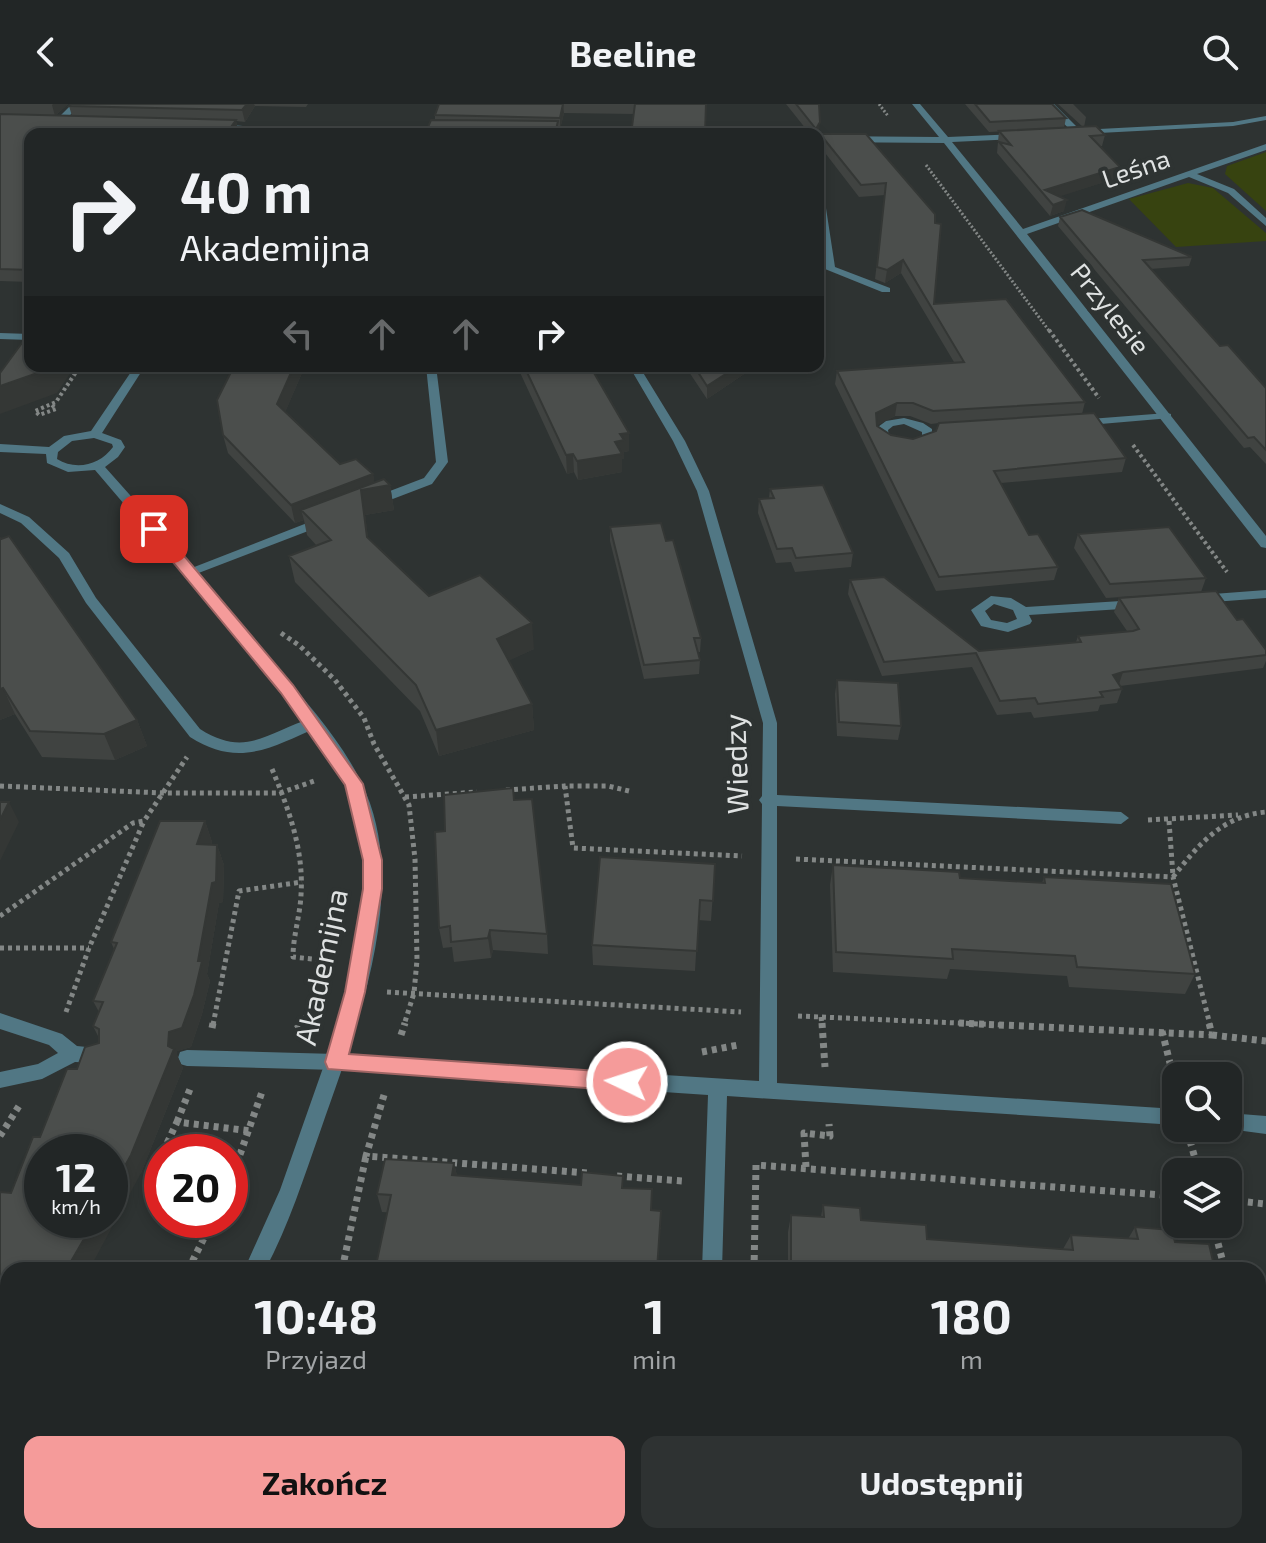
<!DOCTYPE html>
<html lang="pl">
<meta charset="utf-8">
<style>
:root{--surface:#222626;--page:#2e3232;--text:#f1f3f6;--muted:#a2a5a7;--line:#3f4343;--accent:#f59b9a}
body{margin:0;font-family:"Exo 2",sans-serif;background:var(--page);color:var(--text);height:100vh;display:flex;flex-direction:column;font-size:30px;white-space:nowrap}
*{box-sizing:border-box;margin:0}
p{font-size:26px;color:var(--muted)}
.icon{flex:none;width:44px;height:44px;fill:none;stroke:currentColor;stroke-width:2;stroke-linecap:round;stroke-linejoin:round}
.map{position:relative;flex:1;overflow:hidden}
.drawer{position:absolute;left:0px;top:1158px;width:1266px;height:282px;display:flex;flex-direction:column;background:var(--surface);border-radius:24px 24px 0 0;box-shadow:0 4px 12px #0003,0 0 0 2px var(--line)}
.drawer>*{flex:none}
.guide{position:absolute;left:24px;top:24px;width:800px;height:244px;border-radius:16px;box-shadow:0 4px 12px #0003,0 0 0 2px var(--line);background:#222626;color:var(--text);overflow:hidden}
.tools{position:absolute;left:1162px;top:958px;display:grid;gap:16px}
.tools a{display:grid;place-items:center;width:80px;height:80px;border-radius:16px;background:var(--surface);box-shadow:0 4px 12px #0003,0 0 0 2px var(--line);font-size:40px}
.speed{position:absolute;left:24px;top:1030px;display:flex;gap:16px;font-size:40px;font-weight:700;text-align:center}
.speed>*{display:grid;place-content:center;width:104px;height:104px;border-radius:50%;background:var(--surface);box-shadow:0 4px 12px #0003,0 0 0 2px var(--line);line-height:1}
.speed small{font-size:20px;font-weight:400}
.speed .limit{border:12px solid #d22;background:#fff;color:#111}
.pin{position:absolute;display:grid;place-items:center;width:68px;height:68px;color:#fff;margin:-34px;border-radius:16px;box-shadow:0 4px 12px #0006}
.me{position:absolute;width:88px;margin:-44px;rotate:274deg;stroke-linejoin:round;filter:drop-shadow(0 0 6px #0008)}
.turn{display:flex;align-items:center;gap:28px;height:168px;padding:0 24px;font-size:36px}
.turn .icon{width:104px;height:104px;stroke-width:2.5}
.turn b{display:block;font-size:56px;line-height:68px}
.lanes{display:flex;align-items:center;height:76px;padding:0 24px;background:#0003;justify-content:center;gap:40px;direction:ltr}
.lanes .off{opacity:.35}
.eta{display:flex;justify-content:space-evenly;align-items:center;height:136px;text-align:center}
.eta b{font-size:48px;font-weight:700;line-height:56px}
.cta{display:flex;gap:16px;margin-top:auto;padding:16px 24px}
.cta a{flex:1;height:92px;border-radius:16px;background:var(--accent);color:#111;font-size:32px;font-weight:700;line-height:92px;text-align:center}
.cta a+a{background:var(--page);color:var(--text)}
header{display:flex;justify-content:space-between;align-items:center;height:104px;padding:0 24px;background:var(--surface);font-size:36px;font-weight:700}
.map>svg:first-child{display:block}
</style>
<header><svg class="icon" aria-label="back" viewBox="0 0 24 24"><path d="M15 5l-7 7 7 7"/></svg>Beeline<svg class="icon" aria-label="search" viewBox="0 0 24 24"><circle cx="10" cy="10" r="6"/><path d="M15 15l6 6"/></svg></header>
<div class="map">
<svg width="1266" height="1439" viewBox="0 0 1266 1439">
<rect width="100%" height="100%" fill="#2e3332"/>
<path fill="#374310" d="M1266 48V107L1225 70 1227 62Z
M1188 79 1213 84 1266 129V137L1176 143 1129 95Z
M930 1432H1211L1213 1439H931Z"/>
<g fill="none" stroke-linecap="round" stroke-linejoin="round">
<path stroke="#838786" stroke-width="3" stroke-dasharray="2 2" stroke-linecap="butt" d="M879 0 888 12
M599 25 637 26
M699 27 797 29
M926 61 1050 228"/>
<path stroke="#838786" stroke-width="4" stroke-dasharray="3 3" stroke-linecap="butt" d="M1049 226 1099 294
M52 301 56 305 39 311 35 307 56 298 80 262
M1133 341 1227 468"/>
<path stroke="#838786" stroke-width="5" stroke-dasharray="4 4" stroke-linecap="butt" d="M281 529 300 542 335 576 364 614 374 640 409 701 415 755 417 856 414 889 404 921
M272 665C289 706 304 746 301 791 300 812 293 832 293 853L322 856 318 886
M0 682 163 689H280L317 676
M506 686 565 682
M629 687 608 682H565L573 744 742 752
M405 693 477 688
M1148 716 1238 711
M1169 717 1173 772
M796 755 1173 773 1210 921
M1173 773C1199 740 1222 712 1266 708
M0 812 133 719 144 717 187 653
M0 844H89
M387 888 741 908
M66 908 89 844 144 717
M798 912 1003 921
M821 913 822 921
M213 921 239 787 302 778
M302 921 318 886 325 887"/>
<path stroke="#838786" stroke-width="7" stroke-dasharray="5 5" stroke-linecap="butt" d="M822 919 825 963
M959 919 1212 931 1209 919
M212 924 213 919
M296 925 305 919
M1162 927 1176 983
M401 931 405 919
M1212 931 1266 937
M702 948 738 941
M384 991 366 1052 587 1069
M177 1018 190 985
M0 1032 19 1002
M1190 1037 1199 1068
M163 1048 177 1018 251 1027
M162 1051 151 1076 162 1077
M806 1063 804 1029 830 1032 829 1020
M617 1072 683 1077
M230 1079 263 985
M1228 1096 1266 1100
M1213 1120 1225 1166
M188 1166 213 1116
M342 1166 366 1052
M754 1166 756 1061 1176 1092
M1258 1286 1266 1316
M1258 1351 1266 1352
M0 1354 8 1349
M0 1371 8 1366
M505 1439 506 1432"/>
<path fill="#517784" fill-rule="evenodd" d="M72 0H80L63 19H57V15Z
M1045 0H1054L1080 26V30H1074Z
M818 75 822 78 835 163 890 184V188H882L825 165 818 111Z
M0 229 30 230V236L0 235Z
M426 262H436L448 358 432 380 377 401H369V395L424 374 436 358Z
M629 262H639L685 337 709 387 777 619V691L1121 708 1129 714 1121 720 777 702V979L1176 1005V1021L727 992 722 1166H702L708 991 336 966 187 962 180 960 178 954 180 948 187 946 336 950 759 977 762 700 759 696 762 692 763 619 697 387 673 337Z
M1167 309 1171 310V314L1077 322 1071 319 1077 316Z
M904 314 923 319 932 325V338C914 349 896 347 879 335L878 323 886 317ZM904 320 922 328V335L905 339 889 332 888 326 893 322Z
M0 400 29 413 69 449 96 494 200 625C247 655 268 627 313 614L318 615 320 619 318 623C271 644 238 664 190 633L86 499 59 454 21 419 0 409Z
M325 412 331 416 329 419 196 470 191 471 184 467Z
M1266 486V494L1200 499 1193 495 1200 491Z
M991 492 1011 494 1026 503 1137 496 1144 500 1137 504 1029 511 1032 517 1030 520 1008 528 981 522 971 506ZM994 500 1013 506 1017 515 1007 519 991 516 985 507Z
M0 909 62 930 77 942 106 945 108 951 106 957 99 959 75 958 42 975 0 984V968L38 960 58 949 49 941 0 925Z
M1228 1009 1266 1012V1030L1221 1024H1228Z
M182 1432H212L215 1439H185Z
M690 1432H714V1439H690Z"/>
<path fill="#517784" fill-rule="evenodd" d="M912 0H920L948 33 1020 30V34L1017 35 952 38 1023 125 1266 40V46L1197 70 1234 85 1266 114V122L1228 89 1189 73 1027 130 1266 432V444L1261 443 944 39 818 38V32L939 33Z
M1266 12V16L1233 22 1080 30 1076 28 1080 26 1233 18Z
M217 20 295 26 313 23 445 25 449 27 445 29 313 27 289 30 214 24Z
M536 27 575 28 579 30H533Z
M135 262H145L102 329 121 336 125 343 118 353 105 363C164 429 223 496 279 565 310 603 347 643 366 689 409 790 355 928 321 1025 304 1073 289 1121 265 1166H244L280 1086 330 944 348 881 365 785 362 730 351 690 316 632 235 530 95 366 68 368 47 359 46 350 0 348V340L49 343 64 332 91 327ZM94 334 112 340 113 343C100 361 76 367 57 355L58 348 72 337Z
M22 1432H69L66 1439H19Z"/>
</g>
<path fill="#404341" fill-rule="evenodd" d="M0 0H68L56 11 72 12 69 2 71 0H308L306 3 255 2 245 18 236 17 238 27 30 30V178L0 177Z
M439 0H706L634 10 564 9 560 25H558V30H425L435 16V11Z
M786 0H819L818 30H810Z
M965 0H1053L1066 14 1064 24 1083 23 1058 0H1073L1086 13 1084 23 1105 31 1102 42H1100L1120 63 1117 74 1059 92 1064 107 1050 112 997 49 999 27 1030 26 989 28Z
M820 30H866L934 200 1085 298 1082 310 1126 354 1122 368 1001 379 1029 431 1058 463 1054 476 936 487 835 280 837 267 954 258 901 169 885 179 875 175 885 91 859 93 819 41ZM895 312H910L931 320 939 319 936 327 913 335 891 331 877 321Z
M1060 113 1192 153 1189 162 1150 165 1220 242 1266 284V360L1250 343 1244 344 1058 122Z
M305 262 285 308 340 360 373 370 374 379 390 381 394 406 365 411 368 434 429 492 534 545 509 556 532 600 534 626 439 652 420 607 295 478 289 452 317 442 307 431 304 416 295 419 228 349 223 331Z
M517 262H592V265L629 329V347L624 348V355H622V368L578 376 574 368 567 370Z
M685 262H753V264L707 295Z
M770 385 853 449 851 463 795 468 791 458 776 459 758 409 759 395 769 394Z
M610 423 666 437 701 534 700 548H697L700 556 699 570 644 575 610 437Z
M1078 430 1206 474 1201 488 1106 494 1074 444Z
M0 434 137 616 147 642 115 656 42 653 15 610 0 616Z
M850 476 979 547 1076 538 1078 532 1127 527 1114 508 1119 494 1237 516 1266 546V557L1263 564 1120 582 1122 585 1117 599 1100 601 1098 607 1034 614 1031 608 997 611 972 563 882 572 848 490Z
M837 576 901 622 898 636 837 632 835 590Z
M514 696 547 830 548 850 493 846 491 854 454 858 452 843 443 844 439 824 445 727Z
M205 717 212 738 211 741H217L224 761 223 798 219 799 207 870 210 877 202 910 191 943 177 947V951L183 964 141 1069 8 1166V1215L0 1214V1088L11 1089 77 965 99 939V934L93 922 99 908 93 897 114 845 111 838Z
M715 760 711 817 698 816 695 867 593 861 592 841Z
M833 761 960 774 1042 779 1044 773 1195 870 1185 890 1069 883 1067 872 950 865 947 875 833 868 830 781Z
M454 1059 457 1072 581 1081 623 1072V1084L652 1106 661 1125 382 1108 377 1090Z
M823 1101 861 1116 927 1135 1063 1145 1071 1131 1128 1135 1135 1123 1175 1138 1215 1166H788V1128L791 1111 821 1113Z"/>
<path fill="#343735" d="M53 0H68L55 12 52 1Z
M247 0H254L255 2 245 18 242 6Z
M563 0 564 9 560 25V14Z
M236 16 238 27 236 30H226Z
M820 18 819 29 818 31 816 30V25Z
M1120 63 1117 74 1049 96 1045 86Z
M1067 96 1064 107 1050 112 1053 101Z
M903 156 901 169 885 179 887 166Z
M51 262H75L57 289 0 310V282Z
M294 262H305L281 318 277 300Z
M738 262H753V264L707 295V282Z
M897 299 895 312 874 323 876 309Z
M629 329V347L624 348V355H622V368L578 376 577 357 615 338 620 330Z
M573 350 574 368 567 370 566 351Z
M373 370 375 383 390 381 394 406 365 411 371 458 301 406 304 416 295 419 291 401Z
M532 519 534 545 500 561 497 535Z
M1123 568 1118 583 1113 571Z
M3 584 15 610 0 616V585Z
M532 600 534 626 439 652 436 626Z
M137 616 147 642 115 656 104 630Z
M9 698 19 718 0 757V716Z
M205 717 212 738 204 760 197 740Z
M217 741 224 761 223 798 219 799 207 870 210 877 202 910 191 943 177 947V951L183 964 141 1069 89 1166H66L95 1116H110V1089L168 942 169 928 198 857Z
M490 826 493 846 491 854 488 834Z
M454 1059 458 1077 452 1071Z"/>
<path fill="#4b4e4c" stroke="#343735" stroke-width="2" d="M71 0H247L242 6 69 2Z
M439 0H563L560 14 435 11Z
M635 0H706L705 30H631Z
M796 0H819L820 18 816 25Z
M975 0H1052L1066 14 990 18Z
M0 10 236 16 226 30H30V166L0 165Z
M431 16 558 17 555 30H425Z
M1096 22 1105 31 1090 32 1120 63 1045 86 1067 96 1053 101 999 38 1011 41 999 27Z
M820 30H866L935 110V119L941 120 934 200 1006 195 1085 298 933 307 913 299H897L876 309 877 322 891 331 913 335 936 327 939 319 1094 309 1126 354 994 367 1029 431 1038 430 1058 463 939 473 837 267 964 258 903 156 887 166 877 163 886 79 861 81Z
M1082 106 1192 153 1143 156 1220 242 1228 241 1266 284V346L1254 333 1248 334 1060 113Z
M30 228V262H51L49 265 0 282V269Z
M234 262H294L277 300 340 360 356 355 373 370 291 401 223 331 217 296Z
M524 262H590L629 329 620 330 624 336 615 338 622 350 577 357 573 350 566 351Z
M694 262H738L707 282Z
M384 375 390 381 361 386 367 433 429 492 480 471 532 519 497 535 532 600 436 626 416 581 289 452 331 436 301 406Z
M823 381 853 449 796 454 792 444 777 445 759 395 774 394 770 385Z
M661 419 666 437 673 436 701 534H694L700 556 644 561 610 423Z
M1169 423 1206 474 1110 480 1078 430Z
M9 432 137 616 104 630 30 627 3 584 0 585V434L1 435Z
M884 473 979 547 1081 538 1078 532 1133 527 1139 525 1119 494 1216 487 1237 516 1243 515 1266 546V551L1123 568 1113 571 1122 585 1100 588 1103 593 1038 600 1035 594 1000 597 976 549 884 558 850 476Z
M837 576 898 579 901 622 839 618Z
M513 684 514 696 532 695 547 830 490 826 488 834 451 838 450 822 439 824 435 728 445 727 444 691Z
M0 698H9L0 716Z
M160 717H205L197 740 217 741 216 778 212 779 198 857H202L194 891 182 924 169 928 168 942 174 945 131 1051 110 1089V1048H42V1116H95L66 1166H8V1199L0 1198V1088L11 1089 33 1033H40L67 965H77L85 943 99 939V925L93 922 103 898 93 897 117 839 111 838Z
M600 753 715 760 713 797 700 796 697 847 592 841Z
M833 761 959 768 960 774 1045 779 1044 773 1171 780 1195 870 1077 863 1075 852 952 845 953 855 836 848Z
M385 1055 454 1059 452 1071 581 1081 582 1068 623 1072 622 1084 652 1085 651 1106 661 1107 657 1166H375L391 1091 377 1090Z
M823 1101 860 1104 861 1116 926 1121 927 1135 1073 1146 1071 1131 1138 1135 1135 1123 1172 1126 1175 1138 1209 1140 1215 1166H791V1111L824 1113Z"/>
<path fill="#f59b9a" stroke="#9f6564" stroke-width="2" d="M154 420 159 422 293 581 363 680 382 756V785L365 888 349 950 627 969 635 971 638 978 635 984 627 987 328 965 325 958 345 888 363 785V756L345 681 281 589 148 428V422Z"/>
<g text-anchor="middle" stroke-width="8" stroke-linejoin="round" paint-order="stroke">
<g font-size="26" fill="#dfe2e2" stroke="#2e3332">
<text transform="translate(1136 65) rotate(-19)" y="9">Leśna</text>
<text transform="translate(1110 205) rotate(51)" y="9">Przylesie</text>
</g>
<g font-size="30" fill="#dfe2e2" stroke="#2e3332">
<text transform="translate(737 660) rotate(-92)" y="10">Wiedzy</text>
<text transform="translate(322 863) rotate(-78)" y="10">Akademijna</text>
</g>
</g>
</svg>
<div class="tools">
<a><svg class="icon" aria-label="search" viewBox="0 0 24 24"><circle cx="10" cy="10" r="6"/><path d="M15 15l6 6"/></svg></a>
<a><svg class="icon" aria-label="layers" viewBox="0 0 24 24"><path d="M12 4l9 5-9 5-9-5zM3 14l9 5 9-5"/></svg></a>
</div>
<div class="speed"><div>12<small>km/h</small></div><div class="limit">20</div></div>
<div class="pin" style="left:154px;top:425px;background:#d93025"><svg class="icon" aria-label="arrive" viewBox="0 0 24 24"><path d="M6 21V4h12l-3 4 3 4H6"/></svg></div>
<svg class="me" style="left:627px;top:978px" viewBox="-20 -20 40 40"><circle r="17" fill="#f59b9a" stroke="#fff" stroke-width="3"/><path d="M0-11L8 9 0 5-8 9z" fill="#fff"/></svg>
<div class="guide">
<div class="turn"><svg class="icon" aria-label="right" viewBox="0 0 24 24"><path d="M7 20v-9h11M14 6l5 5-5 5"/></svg><div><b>40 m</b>Akademijna</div></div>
<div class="lanes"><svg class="icon off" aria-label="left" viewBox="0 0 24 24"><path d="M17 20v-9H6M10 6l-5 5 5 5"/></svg><svg class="icon off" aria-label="ahead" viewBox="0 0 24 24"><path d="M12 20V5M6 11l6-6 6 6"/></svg><svg class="icon off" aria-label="ahead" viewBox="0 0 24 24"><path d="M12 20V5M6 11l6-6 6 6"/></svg><svg class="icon" aria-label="right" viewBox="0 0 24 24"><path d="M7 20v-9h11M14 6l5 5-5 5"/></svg></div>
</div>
<section class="drawer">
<div class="eta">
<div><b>10:48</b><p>Przyjazd</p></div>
<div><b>1</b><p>min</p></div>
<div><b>180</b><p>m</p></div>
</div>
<div class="cta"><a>Zakończ</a><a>Udostępnij</a></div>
</section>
</div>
